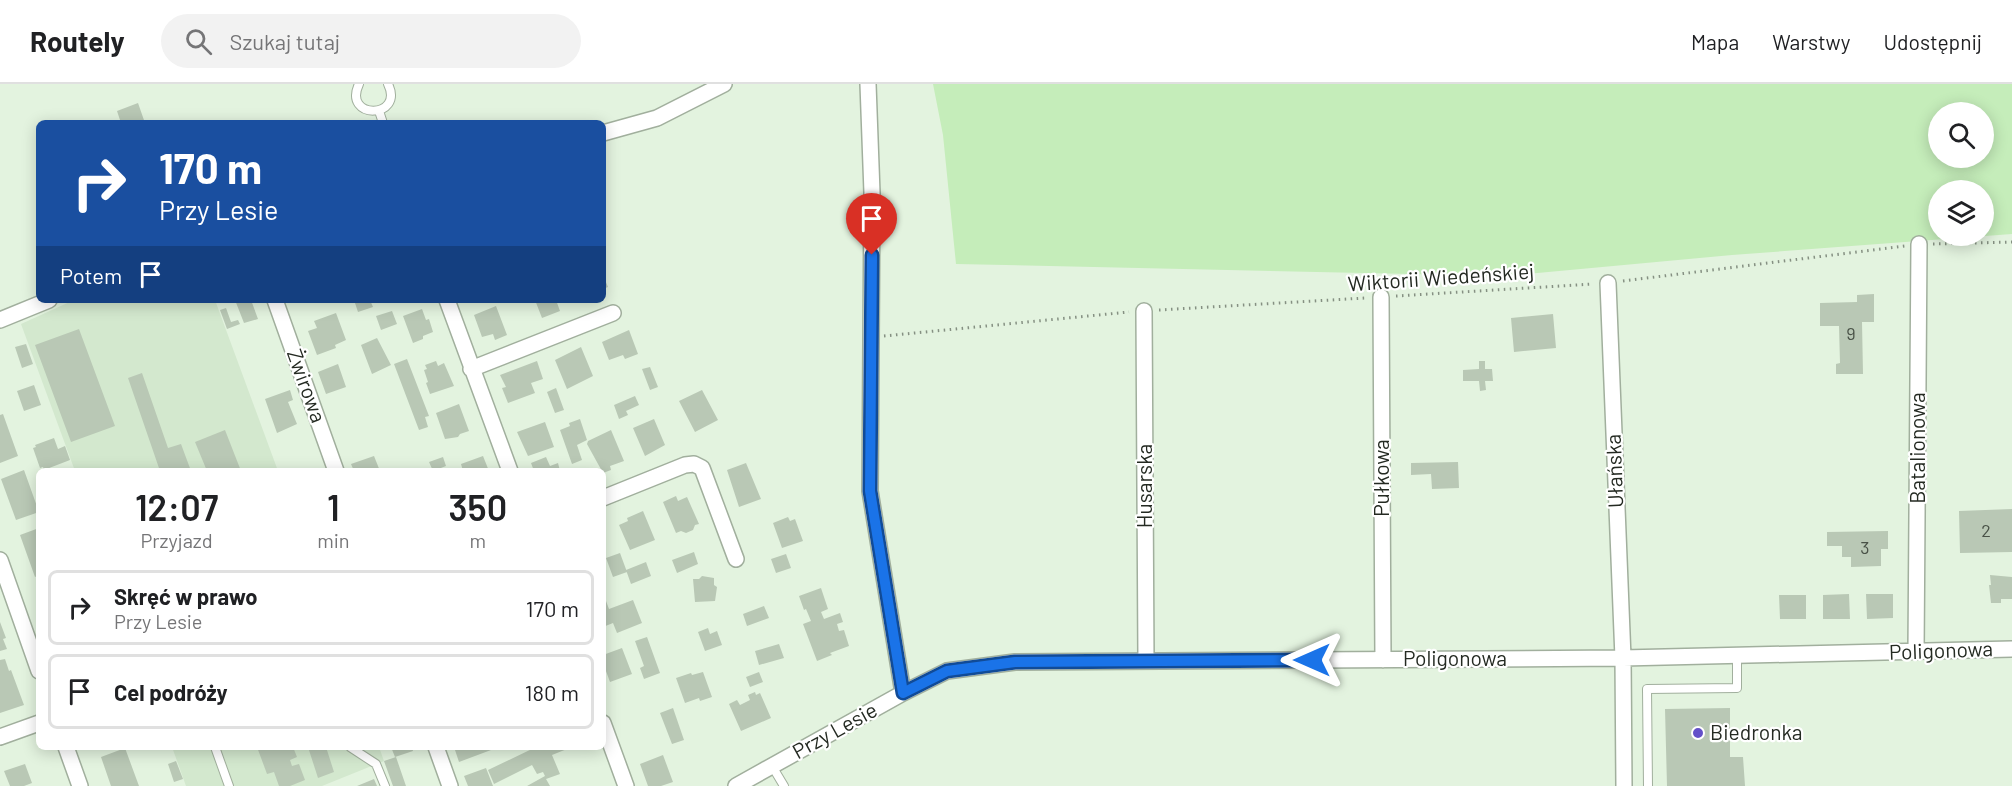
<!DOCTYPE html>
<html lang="pl">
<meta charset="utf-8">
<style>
:root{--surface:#fff;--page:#f2f2f2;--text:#202124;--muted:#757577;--line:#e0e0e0}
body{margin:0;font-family:Barlow,sans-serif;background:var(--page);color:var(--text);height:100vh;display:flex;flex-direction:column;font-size:22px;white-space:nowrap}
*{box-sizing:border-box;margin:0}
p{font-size:20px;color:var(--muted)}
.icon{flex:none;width:33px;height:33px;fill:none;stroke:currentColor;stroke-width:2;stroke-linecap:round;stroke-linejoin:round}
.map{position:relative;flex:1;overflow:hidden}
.panel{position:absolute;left:36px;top:384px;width:570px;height:282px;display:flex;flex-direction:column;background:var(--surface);border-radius:9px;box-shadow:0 3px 15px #0003}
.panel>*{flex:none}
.hud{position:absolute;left:36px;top:36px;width:570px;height:183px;border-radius:9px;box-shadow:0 3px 15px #0003;background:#1a4fa0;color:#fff;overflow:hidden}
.tools{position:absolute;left:1928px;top:18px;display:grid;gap:12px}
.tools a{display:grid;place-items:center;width:66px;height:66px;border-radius:50%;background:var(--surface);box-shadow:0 3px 15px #0003;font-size:30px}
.pin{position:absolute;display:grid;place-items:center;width:51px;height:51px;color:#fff;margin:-62px -26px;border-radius:50% 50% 50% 0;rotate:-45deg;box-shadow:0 0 6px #0007}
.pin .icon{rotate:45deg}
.me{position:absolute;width:66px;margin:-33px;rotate:270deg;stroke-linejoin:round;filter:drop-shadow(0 0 4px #0008)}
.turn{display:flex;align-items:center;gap:21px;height:126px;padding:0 24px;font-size:27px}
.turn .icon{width:78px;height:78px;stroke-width:2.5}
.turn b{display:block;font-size:42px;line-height:51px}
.then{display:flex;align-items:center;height:57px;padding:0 24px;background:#0003;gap:12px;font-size:22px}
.eta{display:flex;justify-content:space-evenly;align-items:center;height:102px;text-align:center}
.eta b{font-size:36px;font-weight:600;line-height:42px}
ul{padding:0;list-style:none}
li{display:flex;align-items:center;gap:18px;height:75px;margin:0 12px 9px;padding:0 12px;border:3px solid var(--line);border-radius:9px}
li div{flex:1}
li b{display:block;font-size:22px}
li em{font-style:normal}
header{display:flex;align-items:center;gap:36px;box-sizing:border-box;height:84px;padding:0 30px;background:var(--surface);border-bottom:2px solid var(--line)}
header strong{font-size:28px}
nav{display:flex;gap:33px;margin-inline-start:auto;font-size:21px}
.search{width:420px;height:54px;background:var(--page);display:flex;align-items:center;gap:15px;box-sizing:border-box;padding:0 21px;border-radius:33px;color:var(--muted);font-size:22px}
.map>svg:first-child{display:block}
</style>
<header>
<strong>Routely</strong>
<div class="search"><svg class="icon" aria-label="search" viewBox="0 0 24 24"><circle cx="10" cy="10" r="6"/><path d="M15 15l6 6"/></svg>Szukaj tutaj</div>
<nav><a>Mapa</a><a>Warstwy</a><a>Udostępnij</a></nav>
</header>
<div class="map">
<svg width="2012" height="702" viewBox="0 0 2012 702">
<rect width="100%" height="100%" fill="#e3f3df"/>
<path fill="#d3e8ce" d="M74 216H215L278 387H75L21 240Z
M172 663H379L384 677 322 702H186Z"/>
<path fill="#c5edba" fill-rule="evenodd" d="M933 0H2012V150L1732 171 1504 192 956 180 943 51ZM1938 28H1983V74H1938ZM1938 106H1983V152H1938Z"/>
<path fill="#b9c8b5" d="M138 19 145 39H121L117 27Z
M603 191 608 203 603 205Z
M1874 210V238H1862L1863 290H1836V280L1840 279 1839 242H1820V219L1857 218V211Z
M235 216H251L258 235 244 239Z
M354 216H370L373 223 358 228Z
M535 216H556L560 227 542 234Z
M496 222 507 251 495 256 493 250 482 253 474 231Z
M226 224 231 238 238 236 240 240 227 245 220 226Z
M422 225 426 236 429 235 433 248 423 252V255L413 259 403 232Z
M392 227 397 240 381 246 376 232Z
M336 229 346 256 335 261 336 264 317 271 308 247 317 244 314 237Z
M1553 230 1556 264 1514 268 1511 234Z
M79 245 115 342 71 358 35 261Z
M629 246 638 270 625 275 623 271 609 276 602 258Z
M377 254 391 281 372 290 361 261Z
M26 260 33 280 22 284 15 263Z
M581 263 593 292 567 305 555 276Z
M407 275 429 332 425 333 428 343 419 346 394 280Z
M436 277 438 282 444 279 454 302 430 310 426 299 428 298 424 286 427 285 425 281Z
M537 277 543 295 531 299 535 309 508 319 502 304 506 303 500 291Z
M1479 277H1485V285H1492L1493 297H1485L1486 306 1480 307 1479 297H1463V286L1479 285Z
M338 280 346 303 326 310 318 288Z
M650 283 658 303 650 306 642 285Z
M142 289 168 364 181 360 191 387H160L128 294Z
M34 301 41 321 24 327 17 307Z
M556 304 564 326 555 329 547 308Z
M290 306 293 316 288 318 297 340 277 349 265 315Z
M702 306 718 336 695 348 679 317Z
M635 312 639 321 626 327 628 331 619 335 614 321Z
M459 320 469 347 460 350 458 353 445 355 436 329Z
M3 330 18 372 0 379V331Z
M580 335 587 356 577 361 582 376 572 380 560 346 570 342 569 339Z
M654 335 665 361 645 372 633 344Z
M545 338 554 363 528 372 517 348Z
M225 346 241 387H207L195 358Z
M611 346 624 377 610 382 611 386 603 389 587 360 588 357Z
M54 354 58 365 65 362 70 376 44 386 43 383 40 384 33 364 36 363 35 361Z
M374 372 380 387H354L351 380Z
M483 372 489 387H463L461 380Z
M443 373 446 382 433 387 429 378Z
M546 373 550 382 558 379 560 387H534L531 379Z
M1458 378 1459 404 1432 405 1431 390 1411 391V379Z
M746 379 761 415 739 423 727 386Z
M24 386 39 428 16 436 1 395Z
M676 412 678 417 687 413 699 440 695 441 693 446 686 449 681 447 676 449 663 418Z
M2012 425V468L1960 469 1959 427Z
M643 427 655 456 630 466 619 441 628 437 627 434Z
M788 433 790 437 795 435 803 457 782 464 773 439Z
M39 444V491L35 493 20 451Z
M1888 447V465H1881V482L1851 483V473H1842V462H1827V448Z
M694 468 698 480 677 489 672 476Z
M620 469 627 488 613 493 606 474Z
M786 470 791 484 776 489 771 475Z
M646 478 651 492 631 500 626 486Z
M1990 491 2012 493V515H2001V519H1991L1989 501H1991Z
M702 492 714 494V501L717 503 715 517 695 518 693 495H699Z
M821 504 828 525 821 528 824 535 840 529 843 538 837 540 839 547 844 546 849 562 830 569 832 571 817 577 803 540 811 537 806 525 804 526 799 512Z
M1849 510 1850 535H1823V511Z
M1866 510H1893V534L1867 535Z
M1779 511H1806V535H1780Z
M633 516 642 539 617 549 613 539 603 543V518L606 517 609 525Z
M764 522 769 534 747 542 743 530Z
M0 538 6 554 3 555 7 565 0 567Z
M708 544 710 550 717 547 722 561 705 567 698 548Z
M647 553 660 589 644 595 640 584 644 582 635 557Z
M779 560 784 574 759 581 755 567Z
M622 564 632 590 610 598 603 579V571Z
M5 575 9 587 11 586 24 621 0 629V576Z
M703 588 712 613 700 617 699 614 685 619 676 594 691 589 692 591Z
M759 588 763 598 750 603 746 593Z
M755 608 756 611 760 609 771 634 741 647 729 620 737 616 740 621 750 616 748 611Z
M673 624 684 656 672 660 660 629Z
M1730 624V673H1743L1745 702H1667L1665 625Z
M257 663H293L297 673 290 676 292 682 299 680 305 696 290 702H279L274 688 267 690Z
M308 663H326L334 688 318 694Z
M391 663H412L413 667 395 673Z
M454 663H490L491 666 459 678Z
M536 663H572L552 671 560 690 546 695 550 702H527L545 692 543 688 537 690 532 681 494 700 488 686Z
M125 664 139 702H111L101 673Z
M663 671 673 698 661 702H648L640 680Z
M396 673 406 702H393L384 677Z
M176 677 183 695 174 698 168 680Z
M25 680 32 699 24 702H10L4 687Z
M486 684 493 702H468L464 692Z
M374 695 377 702H357Z"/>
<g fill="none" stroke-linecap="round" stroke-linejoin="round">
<g stroke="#a1af9d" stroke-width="10">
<path id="service" d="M359 0C342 36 405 35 388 0
M379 27 383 39
M215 663 229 702
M350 663 376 680 385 702
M772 682 784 702
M1648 702 1647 605 1737 604V572"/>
</g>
<g stroke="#a1af9d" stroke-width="18">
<path id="minor" d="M603 49 657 34 724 0
M1608 199 1623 574 1624 702
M1381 213 1383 576
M275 216 336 387
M447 216 510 387
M1144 227 1146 577
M0 236 49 216
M471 285 613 229
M603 414 685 381 694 380 702 384 736 475
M0 476 39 587
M1916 568 1919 160
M903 609 947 587 1015 578 1623 574 2012 565
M603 639 626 702
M0 653 39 639
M66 663 80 702
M436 663 450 702
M736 702 903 609 870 407 872 109 868 0"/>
</g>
<path stroke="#859082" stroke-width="3" stroke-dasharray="1.5 4.5" stroke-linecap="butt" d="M1933 160 2012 158
M1623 197 1905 162
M1396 212 1593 200
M1159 226 1365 214
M884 252 1129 228"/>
<use href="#service" stroke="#fff" stroke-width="8"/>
<use href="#minor" stroke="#fff" stroke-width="15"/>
</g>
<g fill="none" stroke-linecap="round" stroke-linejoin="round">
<g stroke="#114b97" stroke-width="15">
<path id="route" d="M872 171 870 407 903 609 947 587 1015 578 1312 576"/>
</g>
<use href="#route" stroke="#1a73e8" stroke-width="10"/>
</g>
<circle fill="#6450c9" stroke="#fff" stroke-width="2" cx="1698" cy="649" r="6"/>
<g text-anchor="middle" stroke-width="4.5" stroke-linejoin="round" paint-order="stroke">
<g font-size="18" fill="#495247">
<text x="1851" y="256">9</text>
<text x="1986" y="453">2</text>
<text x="1865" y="470">3</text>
</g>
<g font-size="21" fill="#242a22" stroke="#fff">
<text transform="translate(1441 194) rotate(-4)" y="7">Wiktorii Wiedeńskiej</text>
<text transform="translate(306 302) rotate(70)" y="7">Żwirowa</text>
<text transform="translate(1918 364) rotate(-90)" y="7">Batalionowa</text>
<text transform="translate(1615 387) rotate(-92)" y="7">Ułańska</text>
<text transform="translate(1382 394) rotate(-90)" y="7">Pułkowa</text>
<text transform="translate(1145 402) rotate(-90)" y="7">Husarska</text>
<text transform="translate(1941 567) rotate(-2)" y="7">Poligonowa</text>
<text x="1455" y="582">Poligonowa</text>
<text transform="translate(835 647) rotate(-29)" y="7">Przy Lesie</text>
</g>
<g font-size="21" fill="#242a22" stroke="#fff" text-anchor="start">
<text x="1710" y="656">Biedronka</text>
</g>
</g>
</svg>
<div class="tools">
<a><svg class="icon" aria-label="search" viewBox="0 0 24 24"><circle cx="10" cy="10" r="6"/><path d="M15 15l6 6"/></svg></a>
<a><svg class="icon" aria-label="layers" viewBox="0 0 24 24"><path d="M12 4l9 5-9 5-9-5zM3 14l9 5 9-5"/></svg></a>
</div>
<div class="pin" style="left:872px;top:171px;background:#d93025"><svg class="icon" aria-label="arrive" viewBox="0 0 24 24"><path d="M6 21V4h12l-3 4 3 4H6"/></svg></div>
<svg class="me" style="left:1312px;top:576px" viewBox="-20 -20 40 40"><path d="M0-17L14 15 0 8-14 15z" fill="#1a73e8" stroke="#fff" stroke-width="4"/></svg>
<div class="hud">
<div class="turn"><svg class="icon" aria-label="right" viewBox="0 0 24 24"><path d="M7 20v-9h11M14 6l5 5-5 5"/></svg><div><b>170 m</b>Przy Lesie</div></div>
<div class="then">Potem<svg class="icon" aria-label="arrive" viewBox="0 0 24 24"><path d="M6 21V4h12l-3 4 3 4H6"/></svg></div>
</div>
<section class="panel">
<div class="eta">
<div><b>12:07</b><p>Przyjazd</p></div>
<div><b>1</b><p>min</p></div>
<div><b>350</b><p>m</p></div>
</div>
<ul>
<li><svg class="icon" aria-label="right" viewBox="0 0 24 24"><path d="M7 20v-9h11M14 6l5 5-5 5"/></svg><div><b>Skręć w prawo</b><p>Przy Lesie</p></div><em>170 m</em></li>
<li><svg class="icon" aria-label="arrive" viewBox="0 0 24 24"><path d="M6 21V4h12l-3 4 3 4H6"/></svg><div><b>Cel podróży</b></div><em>180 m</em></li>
</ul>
</section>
</div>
